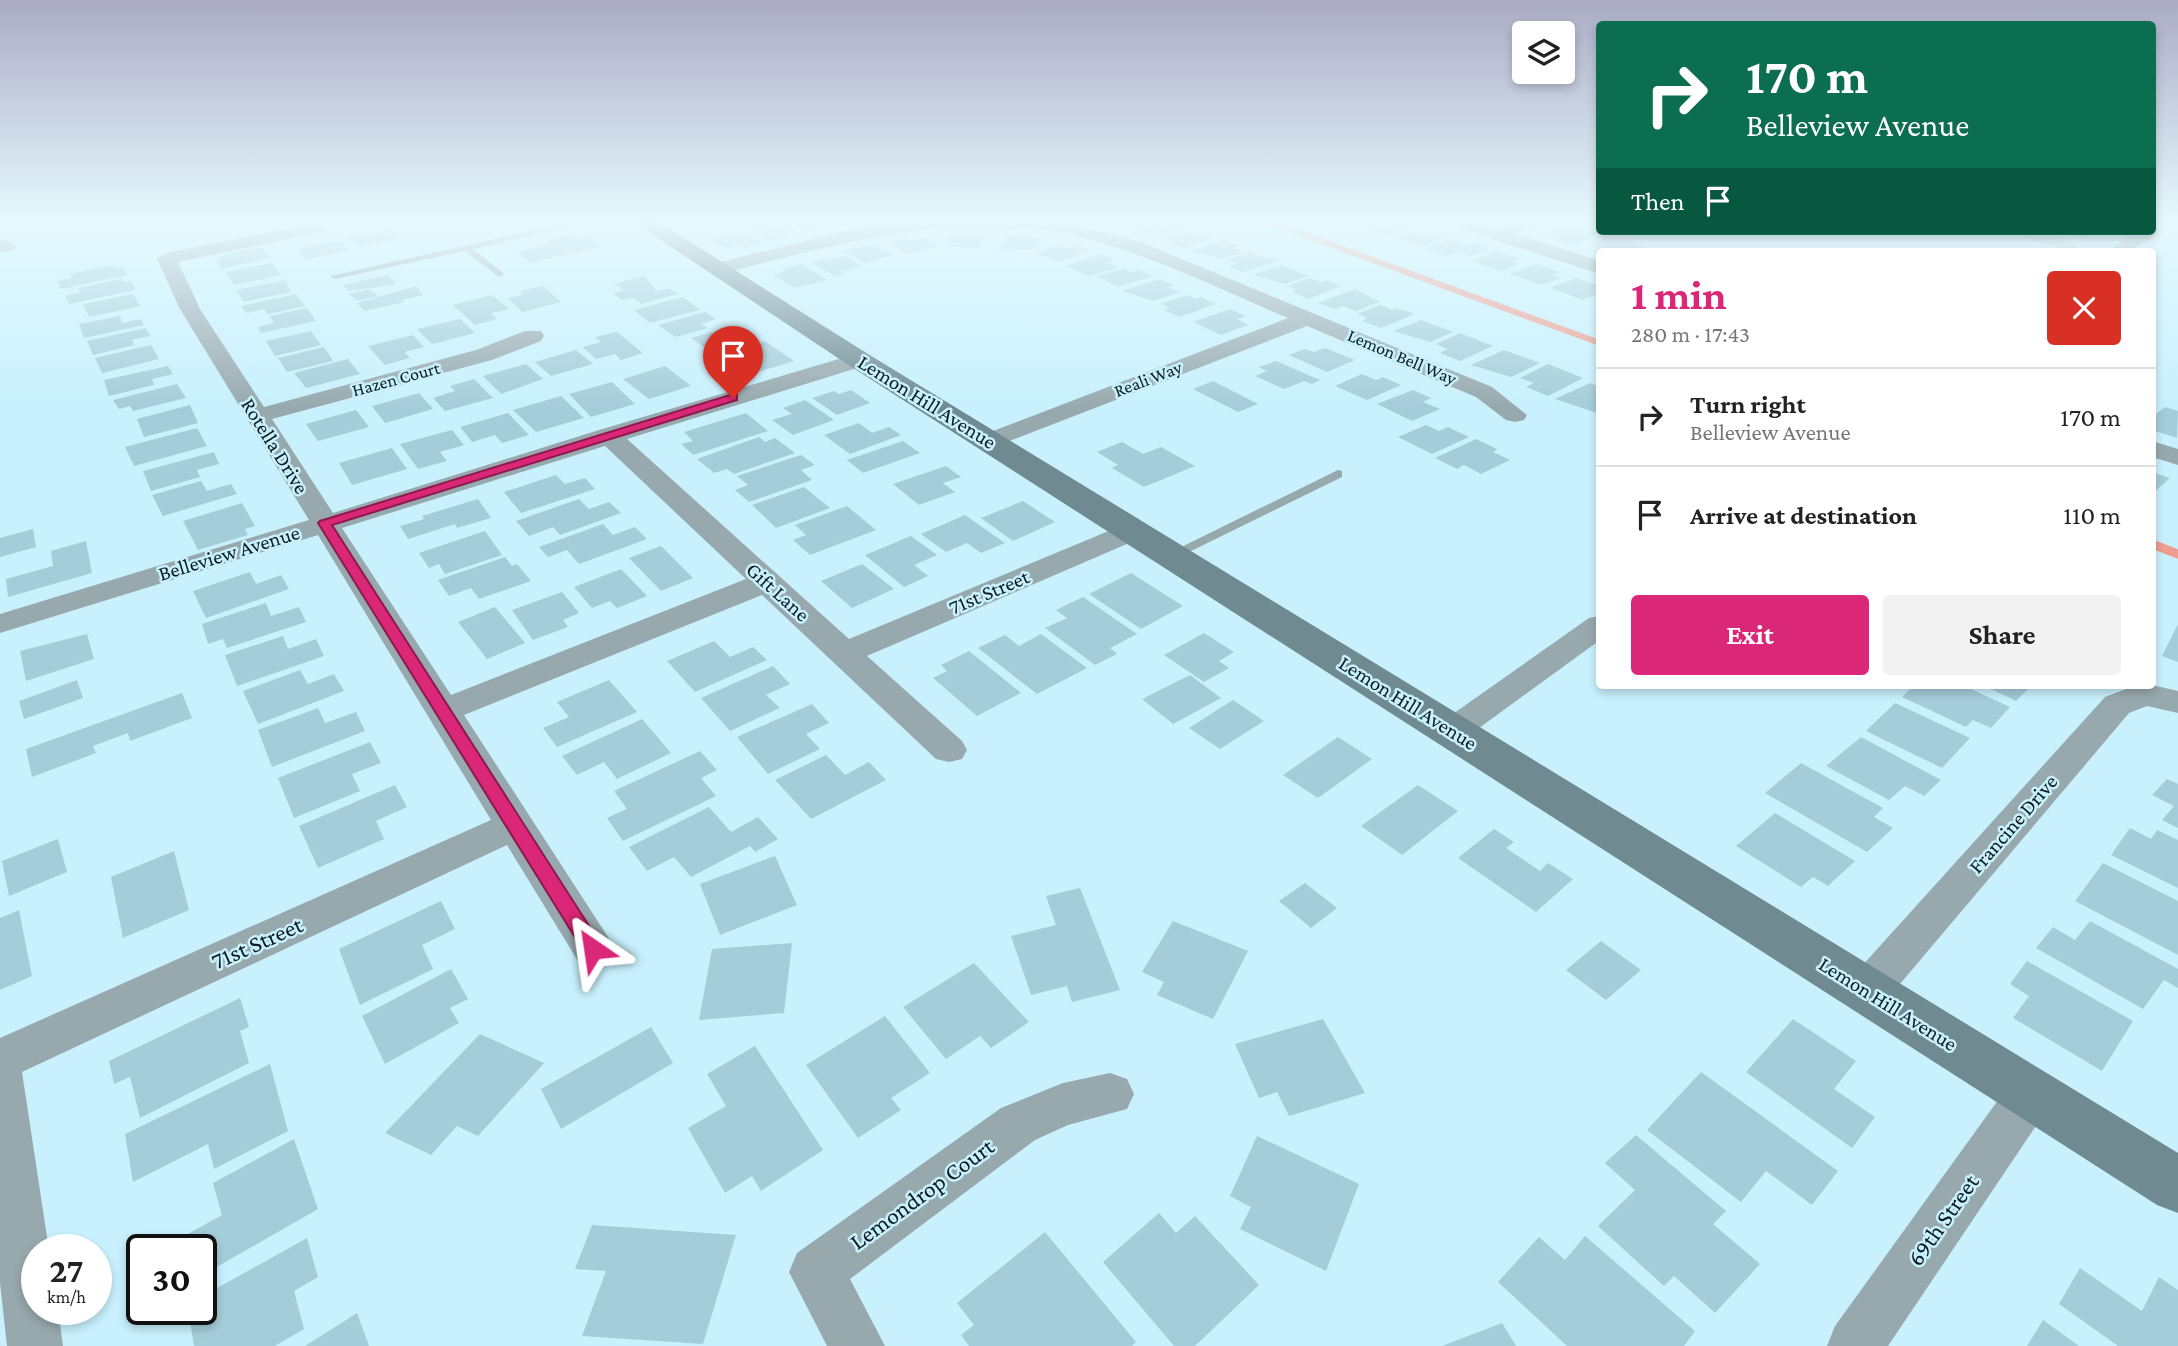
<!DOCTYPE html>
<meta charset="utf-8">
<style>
:root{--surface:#fff;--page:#f2f2f2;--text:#222;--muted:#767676;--line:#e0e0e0;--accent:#db2777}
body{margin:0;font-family:"Crimson Pro",serif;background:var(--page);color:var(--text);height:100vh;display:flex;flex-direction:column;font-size:26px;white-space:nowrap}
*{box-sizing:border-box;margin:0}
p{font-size:23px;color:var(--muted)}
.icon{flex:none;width:38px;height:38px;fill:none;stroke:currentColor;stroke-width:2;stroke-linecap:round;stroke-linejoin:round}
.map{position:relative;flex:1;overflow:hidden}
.panel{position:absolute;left:1596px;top:248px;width:560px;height:441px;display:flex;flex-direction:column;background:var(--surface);border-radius:7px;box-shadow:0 4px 10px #0003}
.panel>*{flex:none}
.banner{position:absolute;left:1596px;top:21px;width:560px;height:214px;border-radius:7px;box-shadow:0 4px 10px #0003;background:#0b6e4f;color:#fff;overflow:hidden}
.tools{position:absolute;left:1512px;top:21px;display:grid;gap:14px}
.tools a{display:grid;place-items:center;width:63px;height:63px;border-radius:7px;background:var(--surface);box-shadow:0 4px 10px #0003;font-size:35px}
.speed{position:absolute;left:21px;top:1234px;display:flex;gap:14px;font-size:35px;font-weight:700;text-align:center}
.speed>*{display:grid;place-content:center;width:91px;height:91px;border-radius:50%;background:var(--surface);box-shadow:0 4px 10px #0003;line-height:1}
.speed small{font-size:18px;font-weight:400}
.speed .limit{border:4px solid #111;border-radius:10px;background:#fff;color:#111}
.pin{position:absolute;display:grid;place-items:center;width:60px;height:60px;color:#fff;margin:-72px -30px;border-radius:50% 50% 50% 0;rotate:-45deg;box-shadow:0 0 7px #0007}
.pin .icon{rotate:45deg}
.me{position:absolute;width:77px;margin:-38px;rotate:328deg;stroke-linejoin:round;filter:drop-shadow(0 0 5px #0008)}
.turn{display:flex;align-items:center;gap:24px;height:147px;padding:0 35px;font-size:32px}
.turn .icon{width:91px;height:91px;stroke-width:2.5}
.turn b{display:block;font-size:49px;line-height:60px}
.then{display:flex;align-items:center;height:66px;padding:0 35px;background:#0003;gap:14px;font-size:26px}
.round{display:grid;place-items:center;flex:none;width:74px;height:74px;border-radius:7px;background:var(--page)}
.overview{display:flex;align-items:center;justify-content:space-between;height:119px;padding:0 35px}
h1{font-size:42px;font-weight:700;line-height:52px;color:var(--accent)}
.cta{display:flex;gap:14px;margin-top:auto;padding:14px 35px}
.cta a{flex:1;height:80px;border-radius:7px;background:var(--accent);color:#fff;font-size:28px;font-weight:700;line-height:80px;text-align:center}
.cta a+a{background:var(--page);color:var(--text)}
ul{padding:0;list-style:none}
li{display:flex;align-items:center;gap:21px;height:98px;padding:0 35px;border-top:2px solid var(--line)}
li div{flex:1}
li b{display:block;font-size:26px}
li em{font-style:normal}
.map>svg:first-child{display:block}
</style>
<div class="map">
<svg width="2178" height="1346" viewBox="0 0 2178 1346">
<rect width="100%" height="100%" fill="#c8f1fd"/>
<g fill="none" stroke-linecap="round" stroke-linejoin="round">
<path stroke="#ef9d8e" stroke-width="6" d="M1261 219 1600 343"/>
<path stroke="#ef9d8e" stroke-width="9" d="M2152 544 2178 554"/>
</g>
<path fill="#a5cdd9" d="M785 219H829L836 223 808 231Z
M1157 219H1167L1188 226 1166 234 1155 231 1148 234 1132 229Z
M1374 219H1403L1397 222 1412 227 1386 236 1366 229 1371 227 1361 224Z
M781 221 797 230 784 234 790 237 772 241 750 229Z
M1563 227 1574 230 1580 227 1601 233 1573 245 1551 238 1557 235 1547 233Z
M389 228 400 238 359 247 348 237Z
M1189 230 1197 234 1202 232 1216 237 1183 248 1169 242 1174 241 1165 237Z
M1412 230 1425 234 1435 230 1451 236 1422 246 1393 237Z
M741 231 763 243 744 248 739 245 726 248 710 239Z
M2033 231 2063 237 2058 240 2079 245 2071 251 2021 238Z
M2056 231H2095L2083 238Z
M966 232 985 233 980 249 947 246 951 235H965Z
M1010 234 1029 236 1027 238 1042 239 1031 250 995 249Z
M573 235 577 238 587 236 602 246 530 263 516 252 552 244 547 241Z
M908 238 912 241 924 238 938 247 907 254 889 242Z
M1604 239 1615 242 1622 240 1645 247 1631 252 1600 253 1591 251 1598 248 1588 245Z
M340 240 350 250 307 260 297 249Z
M1224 240 1238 246 1233 248 1244 252 1221 259 1191 251Z
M1450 240 1467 245 1474 243 1490 249 1469 256 1458 252 1446 256 1423 249Z
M873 245 894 255 865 263 840 250Z
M1060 245 1068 248 1076 245 1090 250 1059 262 1036 254Z
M261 247 270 258 221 269 215 260 222 259 220 256Z
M1497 251 1519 258 1512 262 1520 264 1502 271 1471 261Z
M1251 252 1269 259 1274 257 1280 260 1243 272 1228 266 1237 264 1227 260Z
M1101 254 1114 260 1107 262 1118 267 1089 276 1065 266Z
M845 256 862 266 840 272 845 274 835 276 810 262Z
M272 263 281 275 234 285 226 272Z
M801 264 827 280 795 288 774 275 786 271 782 269Z
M1537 264 1559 272 1551 275 1561 278 1541 285 1510 274Z
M114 265 116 268 122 267 128 275 61 289 57 281 72 278 70 274Z
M1281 265 1308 276 1285 284 1253 275Z
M1123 269 1131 272 1139 270 1152 276 1118 287 1096 276Z
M388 275 396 284 349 291 343 285Z
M644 276 657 291 669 288 678 294 641 304 633 298 622 300 613 293 624 290 614 284Z
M1310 278 1321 282 1326 280 1341 286 1308 299 1292 292 1297 290 1287 286Z
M1576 278 1600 286 1595 290 1600 293 1583 300 1550 288Z
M121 279 124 282 131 281 136 290 69 304 65 296 80 293 78 288Z
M1159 279 1173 285 1167 287 1180 292 1154 301 1122 291Z
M286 280 291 292 244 302 236 290Z
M416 286 424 295 402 300 404 302 364 311 357 303Z
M543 286 561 302 522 312 508 298 523 295 520 291Z
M370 289 378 296 357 301 349 294Z
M1355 289 1380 302 1356 311 1343 306 1335 309 1318 303Z
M133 294 140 306 89 317 83 304Z
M296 294 305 306 268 314 264 309 246 313 241 306Z
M492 295 509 309 491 313 497 319 475 325 453 305Z
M1187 295 1196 299 1201 297 1216 304 1179 317 1164 310 1171 308 1161 304Z
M683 297 700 310 650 323 634 310Z
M1380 305 1392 310 1397 308 1415 314 1381 328 1362 321 1367 318 1357 314Z
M307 308 316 321 261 333 258 327 274 323 270 316Z
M1230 309 1246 316 1237 319 1248 325 1221 335 1193 322Z
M705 312 716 319 701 324 708 328 676 337 658 325Z
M120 316 122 323 141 319 144 325 84 338 79 324Z
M460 319 475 333 432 344 417 329Z
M1421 320 1453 332 1430 342 1393 331Z
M728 327 746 339 709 351 691 338Z
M146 328 150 336 132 340 134 345 93 355 87 341Z
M311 331 321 345 275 356 266 341Z
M617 332 643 353 621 360 615 354 596 359 583 347 601 342 595 337Z
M1460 333 1493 346 1460 361 1440 353 1448 349 1436 344Z
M413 335 424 347 404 352 410 358 385 365 368 346Z
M765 341 794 361 748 375 719 355Z
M151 345 159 359 102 373 95 358Z
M324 347 333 361 287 372 278 358Z
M1325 348 1355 360 1327 372 1289 355 1305 349 1314 352Z
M576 350 593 364 551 376 535 362Z
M1504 350 1540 363 1511 377 1471 365Z
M348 359 360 374 306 388 294 373Z
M1276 361 1320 380 1312 384 1304 381 1284 389 1255 376 1267 371 1259 367Z
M526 364 543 379 501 394 483 376Z
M1548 364 1583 378 1548 396 1526 387 1534 383 1520 378Z
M168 366 173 374 152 379 154 385 109 396 104 380Z
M665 366 691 386 649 399 623 379Z
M1362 374 1376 380 1383 377 1401 385 1367 400 1335 386Z
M474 379 493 398 445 411 433 398 455 391 450 386Z
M1213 381 1258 404 1238 412 1193 389Z
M612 382 635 404 591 417 569 394Z
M1590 383 1600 387V414L1555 399Z
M177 384 186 398 133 411 130 406 119 409 113 400Z
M851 390 870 403 837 415 812 398 834 391 839 394Z
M1413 390 1431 398 1423 402 1440 409 1412 421 1377 404Z
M419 393 433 409 385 423 372 406Z
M561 396 584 418 536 432 513 410Z
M805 400 834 420 793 435 772 420 792 414 783 408Z
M190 405 198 423 144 437 137 419Z
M2165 407 2178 411 2177 438 2152 430V417Z
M356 410 369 427 318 441 306 424Z
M508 413 529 435 502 443 495 435 472 442 460 427Z
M746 413 768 431 693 455 681 444 693 441 684 432Z
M859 423 872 433 889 427 901 435 850 454 824 435Z
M1426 425 1439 431 1448 427 1469 437 1432 454 1398 437Z
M197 428 207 446 134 466 125 447Z
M452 430 464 445 440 452 447 461 418 469 400 444Z
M759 437 765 442 775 438 795 453 734 474 727 469 714 473 697 459Z
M1476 439 1497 449 1493 452 1510 460 1481 474 1464 465 1457 469 1435 458Z
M903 441 920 453 863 473 847 460Z
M1122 442 1143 454 1161 447 1195 466 1144 487 1112 468 1118 465 1097 452Z
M392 448 407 469 352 485 339 463Z
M214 452 219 464 197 470 200 477 151 491 143 471Z
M801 455 815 465 801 470 812 480 749 502 735 490 748 485 737 476Z
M946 466 961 477 943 483 955 492 919 505 893 484Z
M2152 472 2170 478 2152 494Z
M556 475 565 484 585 478 595 489 521 513 504 492Z
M201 481 207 491 231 484 237 494 163 516 152 495Z
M804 487 830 508 776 528 752 505Z
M478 499 491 518 457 528 455 524 408 539 400 526 424 519 422 516Z
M579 499 589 509 609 502 621 513 560 535 553 527 529 536 516 521Z
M1023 501 1055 522 1013 541 981 518Z
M242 503 255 526 245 529 248 535 198 550 183 521Z
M847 506 876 530 810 555 793 540 806 535 795 525Z
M965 515 1005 543 981 553 967 543 946 552 921 534Z
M603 524 613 535 635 527 647 539 579 564 567 550 548 557 539 547Z
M33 529 36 547 0 557V538Z
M485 531 502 555 445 574 439 564 429 568 419 553Z
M911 536 937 555 914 565 928 576 904 587 865 555Z
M86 541 92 573 8 597 6 579 53 566 51 551Z
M661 546 693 578 661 591 629 558Z
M505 557 512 566 517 564 531 581 479 599 471 588 449 596 438 580Z
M862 564 894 589 852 608 821 581Z
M621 569 647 596 617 608 610 601 592 608 574 587Z
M250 572 256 584 281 575 289 589 206 618 193 591Z
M1131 573 1183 606 1141 629 1089 594Z
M562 592 579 613 563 620 568 627 533 640 512 610Z
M1083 597 1137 634 1110 648 1117 654 1095 665 1045 628 1067 618 1056 610Z
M266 603 271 616 299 607 306 622 227 648 223 639 208 644 202 624Z
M495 607 525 643 487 659 458 622Z
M2178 624V662L2162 656Z
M1204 633 1234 652 1219 661 1229 668 1204 682 1164 655Z
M87 634 94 659 26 681 20 651Z
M1041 634 1087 668 1037 694 978 648 1005 635 1019 646Z
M283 636 288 649 316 639 324 656 237 686 225 655Z
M714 641 730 657 753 647 767 660 695 692 667 661Z
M969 651 1021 693 977 716 933 678 947 671 941 665Z
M773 666 790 684 766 695 780 708 730 731 701 698Z
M300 670 308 684 334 674 344 691 258 724 243 691Z
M1190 675 1221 698 1173 724 1142 699Z
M77 680 83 698 24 719 19 701Z
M609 680 637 712 557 747 543 728 569 717 557 702Z
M1913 686H1964L2010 707 1991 728 1973 720 1966 727 1902 697Z
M1985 686H2031L2016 701Z
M182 693 192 718 130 741 128 733 93 746 96 753 32 777 26 749Z
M1233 700 1264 721 1220 749 1189 728Z
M1895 703 1970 738 1942 768 1866 731Z
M812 704 829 723 806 734 820 749 768 774 737 737Z
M318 708 325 723 356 712 365 731 272 767 258 730Z
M642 719 671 753 617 779 604 762 577 775 562 756Z
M1338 737 1372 759 1318 798 1283 775Z
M1861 737 1941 780 1924 796 1905 786 1889 800 1826 766Z
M370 742 381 763 352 774 360 791 294 818 278 778Z
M700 751 717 770 701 778 716 796 623 841 607 818 627 809 614 791Z
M826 755 845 775 869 762 886 780 811 819 775 780Z
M1801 763 1883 808 1874 817 1893 828 1867 852 1765 793Z
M2167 779 2178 784V828L2162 820 2174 806 2152 795Z
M395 785 407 807 376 821 384 839 318 868 299 826Z
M1418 785 1458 811 1402 855 1361 826Z
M709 807 731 832 758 817 778 839 755 852 750 846 691 877 674 857 647 871 629 847Z
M1775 813 1855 861 1828 886 1813 877 1801 887 1736 846Z
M2130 828 2151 839 2157 830 2178 840V888L2111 855Z
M1494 829 1514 842 1506 848 1540 871 1548 863 1573 879 1536 912 1458 858Z
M58 839 67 872 9 896 2 861Z
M174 851 189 910 123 938 111 877Z
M775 856 797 905 720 935 700 884Z
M2103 863 2178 901V955L2075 901Z
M1305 883 1337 908 1311 928 1279 901Z
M1080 888 1120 990 1072 1002 1067 986 1031 995 1011 936 1056 925 1046 896Z
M441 901 455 929 422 945 433 969 360 1005 339 949Z
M19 910 32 976 0 990V918Z
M1173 921 1248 951 1213 1019 1157 995 1164 982 1142 972Z
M2090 921 2178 969V988L2164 980 2143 1009 2036 948 2053 927 2075 940Z
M1601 941 1641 970 1606 1000 1566 970Z
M792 943 784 1013 699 1020 712 949Z
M2027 961 2133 1021 2102 1071 2013 1018 2029 996 2010 984Z
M974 963 1029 1022 991 1048 980 1036 946 1059 903 1007Z
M451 969 468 999 450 1008 459 1023 385 1064 362 1016Z
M240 998 249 1027 240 1031 249 1063 140 1118 130 1077 114 1084 109 1061Z
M885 1016 930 1073 891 1098 901 1110 858 1138 806 1065Z
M1323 1019 1365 1093 1289 1116 1277 1092 1259 1098 1235 1044Z
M1793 1019 1856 1061 1834 1089 1875 1117 1852 1148 1746 1072Z
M651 1027 673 1063 561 1129 541 1089Z
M480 1034 544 1063 478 1136 457 1126 431 1155 385 1133Z
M755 1046 823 1150 761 1191 752 1176 725 1193 688 1128 726 1106 707 1074Z
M270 1064 288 1131 214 1169 208 1144 133 1182 125 1134Z
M1701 1072 1838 1171 1812 1205 1766 1171 1741 1202 1647 1130Z
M1636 1135 1726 1211 1713 1224 1760 1264 1715 1313 1674 1276 1664 1286 1598 1226 1635 1190 1605 1163Z
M1257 1136 1359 1184 1326 1271 1240 1229 1251 1207 1230 1196Z
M294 1139 318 1209 201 1276V1250H159L222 1215 213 1183Z
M1159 1213 1176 1233 1195 1216 1259 1285 1195 1346H1174L1103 1262Z
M592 1225 736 1235 703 1344 582 1336 606 1271 575 1269Z
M1045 1232 1136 1342 1132 1346H969L961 1335 974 1325 957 1303Z
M1585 1236 1695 1331 1684 1346H1567L1498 1282 1539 1237 1565 1260Z
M307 1238 318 1277 294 1291 304 1329 275 1346H194L188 1309H201V1297Z
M2080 1268 2142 1311 2159 1277 2178 1290V1346H2118L2059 1304Z
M357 1313 369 1346H305Z
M2043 1320 2079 1346H2027Z
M1502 1323 1516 1346H1442Z"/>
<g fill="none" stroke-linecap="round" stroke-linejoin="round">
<path fill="#98a9ae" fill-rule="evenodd" d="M584 219H602L473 249 502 272 504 274 499 277 465 251 335 279 330 276Z
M1338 470 1342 471V477L1177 558H1167L1165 555Z"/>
<path fill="#98a9ae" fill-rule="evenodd" d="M909 219 1063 222 1138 241 1492 387 1527 415 1524 420 1515 422 1506 420 1476 397 1307 326 989 449 980 446 976 441 980 436 1288 318C1215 287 1143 251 1065 233 1050 230 1034 230 1018 229 913 220 816 250 716 275L706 269 709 265 864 226Z
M1440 219H1468L1497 229 1522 219H1549L1546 223 1515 234 1600 261V274L1443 223Z
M315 223 321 224 324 228 321 232 178 262 200 309 264 407 476 350 525 331H541L544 336 541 341 492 360 272 419 333 513 599 430 859 353 867 355 870 360 867 365 627 439 849 639 1123 525 1133 522 1143 525 1147 531 1143 537 867 656 962 741 967 750 962 759 949 762 936 759 762 595 464 715 608 937 614 949 608 961 593 966 578 961 507 845 22 1072 49 1250H37V1309H58L63 1346H7L0 1283V1038L491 820 318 535 0 633V614L309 520 180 309 157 259 167 253ZM605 446 746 579 451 695 342 528Z
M2152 226 2159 231 2156 235 2129 252H2106L2137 231H2152Z
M7 240 16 246 14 250 0 253V241Z
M2152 441 2178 449V465L2152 457Z
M1600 616V640L1464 739 1452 743 1440 739 1434 731 1440 723 1589 618Z
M2152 685 2178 691V713L2147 706 2129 713 1883 1004 1867 1009 1851 1004 1845 991 1851 978 2105 697 2134 686Z
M2031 1072 2048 1078 2055 1093 2048 1108 1888 1346H1827L1835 1326 2014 1078Z
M1110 1073 1127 1079 1134 1094 1127 1109 1068 1125 1035 1140 850 1279 885 1346H827L789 1272 797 1253 1001 1108 1063 1083Z"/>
<path fill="#708a91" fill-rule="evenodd" d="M629 219H654L868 354 2178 1153V1213L2157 1205 850 366Z"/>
</g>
<linearGradient id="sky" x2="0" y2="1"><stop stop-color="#ababc4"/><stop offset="0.54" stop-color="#e6f9fe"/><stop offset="1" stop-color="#e6f9fe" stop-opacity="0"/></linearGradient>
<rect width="2178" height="408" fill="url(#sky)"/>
<path fill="#db2777" stroke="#8e194d" stroke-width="2" d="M733 394 737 395V400L332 525 600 943 603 949 600 955 593 957 586 955 318 523 320 521Z"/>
<g text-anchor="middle" stroke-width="5" stroke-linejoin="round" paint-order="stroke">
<g font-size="18" fill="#0c1b1f" stroke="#c8f1fd">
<text transform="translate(1402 357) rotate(23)" y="6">Lemon Bell Way</text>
<text transform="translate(396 379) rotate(-15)" y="6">Hazen Court</text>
<text transform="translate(1148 379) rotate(-21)" y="6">Reali Way</text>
</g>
<g font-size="21" fill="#0c1b1f" stroke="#c8f1fd">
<text transform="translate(927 402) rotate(32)" y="7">Lemon Hill Avenue</text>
<text transform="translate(275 446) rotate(58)" y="7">Rotella Drive</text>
<text transform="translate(229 553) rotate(-17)" y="7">Belleview Avenue</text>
<text transform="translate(778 592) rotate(42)" y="7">Gift Lane</text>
<text transform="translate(989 592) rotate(-23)" y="7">71st Street</text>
<text transform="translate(1408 703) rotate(32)" y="7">Lemon Hill Avenue</text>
<text transform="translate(2013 824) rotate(-49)" y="7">Francine Drive</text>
<text transform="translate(1888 1004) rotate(32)" y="7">Lemon Hill Avenue</text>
</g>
<g font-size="24" fill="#0c1b1f" stroke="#c8f1fd">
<text transform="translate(257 943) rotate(-24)" y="8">71st Street</text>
<text transform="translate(922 1194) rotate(-36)" y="8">Lemondrop Court</text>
<text transform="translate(1943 1220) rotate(-55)" y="8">69th Street</text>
</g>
</g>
</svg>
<div class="tools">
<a><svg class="icon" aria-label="layers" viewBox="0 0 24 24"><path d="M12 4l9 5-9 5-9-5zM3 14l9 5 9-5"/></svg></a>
</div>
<div class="speed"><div>27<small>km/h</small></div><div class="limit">30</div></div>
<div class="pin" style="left:733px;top:398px;background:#d93025"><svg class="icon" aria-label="arrive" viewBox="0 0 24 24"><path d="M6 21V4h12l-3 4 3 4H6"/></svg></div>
<svg class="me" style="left:593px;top:949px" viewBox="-20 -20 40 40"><path d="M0-17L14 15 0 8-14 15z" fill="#db2777" stroke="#fff" stroke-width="4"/></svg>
<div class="banner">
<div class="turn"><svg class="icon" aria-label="right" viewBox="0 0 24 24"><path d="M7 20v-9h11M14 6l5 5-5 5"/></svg><div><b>170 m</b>Belleview Avenue</div></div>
<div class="then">Then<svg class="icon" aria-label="arrive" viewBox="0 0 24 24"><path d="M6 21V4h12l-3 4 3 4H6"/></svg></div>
</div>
<section class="panel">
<div class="overview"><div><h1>1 min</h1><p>280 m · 17:43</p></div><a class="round" style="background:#d93025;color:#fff"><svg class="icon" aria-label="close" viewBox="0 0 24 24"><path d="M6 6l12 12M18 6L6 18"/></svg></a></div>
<ul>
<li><svg class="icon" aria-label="right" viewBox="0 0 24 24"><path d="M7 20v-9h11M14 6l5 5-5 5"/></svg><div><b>Turn right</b><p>Belleview Avenue</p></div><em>170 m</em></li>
<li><svg class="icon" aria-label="arrive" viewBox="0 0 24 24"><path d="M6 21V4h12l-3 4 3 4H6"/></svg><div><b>Arrive at destination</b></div><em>110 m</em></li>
</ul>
<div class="cta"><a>Exit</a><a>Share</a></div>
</section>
</div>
